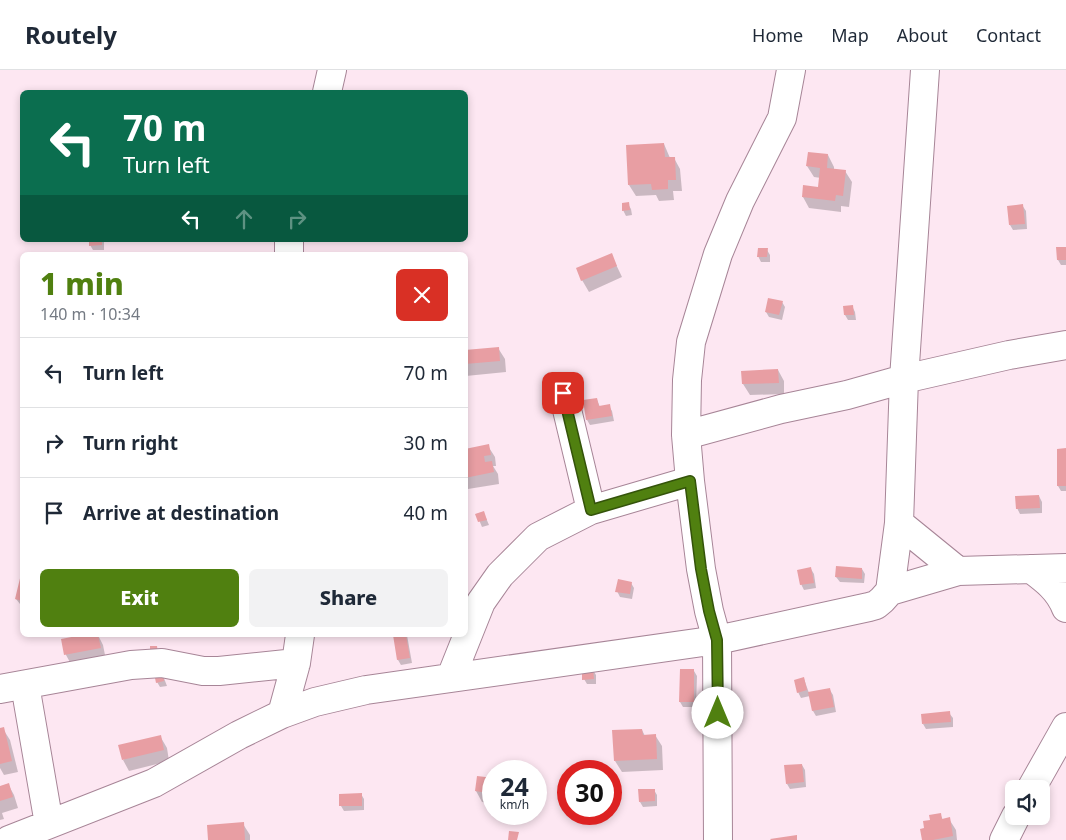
<!DOCTYPE html>
<meta charset="utf-8">
<style>
:root{--surface:#fff;--page:#f2f2f3;--text:#1f2937;--muted:#747a83;--line:#e0e1e3;--accent:#508010}
body{margin:0;font-family:"Noto Sans",sans-serif;background:var(--page);color:var(--text);height:100vh;display:flex;flex-direction:column;font-size:19px;white-space:nowrap}
*{box-sizing:border-box;margin:0}
p{font-size:16px;color:var(--muted)}
.icon{flex:none;width:28px;height:28px;fill:none;stroke:currentColor;stroke-width:2;stroke-linecap:round;stroke-linejoin:round}
.map{position:relative;flex:1;overflow:hidden}
.panel{position:absolute;left:20px;top:182px;width:448px;height:385px;display:flex;flex-direction:column;background:var(--surface);border-radius:8px;box-shadow:0 2px 8px #0003}
.panel>*{flex:none}
.guide{position:absolute;left:20px;top:20px;width:448px;height:152px;border-radius:8px;box-shadow:0 2px 8px #0003;background:#0b6e4f;color:#fff;overflow:hidden}
.controls{position:absolute;left:1005px;top:710px;display:grid;gap:10px}
.controls a{display:grid;place-items:center;width:45px;height:45px;border-radius:8px;background:var(--surface);box-shadow:0 2px 8px #0003;font-size:25px}
.speed{position:absolute;left:482px;top:690px;display:flex;gap:10px;font-size:25px;font-weight:700;text-align:center}
.speed>*{display:grid;place-content:center;width:65px;height:65px;border-radius:50%;background:var(--surface);box-shadow:0 2px 8px #0003;line-height:1}
.speed small{font-size:12px;font-weight:400}
.speed .limit{border:8px solid #d22;background:#fff;color:#111}
.pin{position:absolute;display:grid;place-items:center;width:42px;height:42px;color:#fff;margin:-21px;border-radius:10px;box-shadow:0 2px 8px #0006}
.me{position:absolute;width:55px;margin:-28px;rotate:0deg;stroke-linejoin:round;filter:drop-shadow(0 0 4px #0008)}
.turn{display:flex;align-items:center;gap:18px;height:105px;padding:0 20px;font-size:22px}
.turn .icon{width:65px;height:65px;stroke-width:2.5}
.turn b{display:block;font-size:35px;line-height:42px}
.lanes{display:flex;align-items:center;height:48px;padding:0 20px;background:#0003;justify-content:center;gap:25px;direction:ltr}
.lanes .off{opacity:.35}
.round{display:grid;place-items:center;flex:none;width:52px;height:52px;border-radius:8px;background:var(--page)}
.headline{display:flex;align-items:center;justify-content:space-between;height:85px;padding:0 20px}
h1{font-size:30px;font-weight:800;line-height:38px;color:var(--accent)}
.primary-button{display:flex;gap:10px;margin-top:auto;padding:10px 20px}
.primary-button a{flex:1;height:58px;border-radius:8px;background:var(--accent);color:#fff;font-size:20px;font-weight:800;line-height:58px;text-align:center}
.primary-button a+a{background:var(--page);color:var(--text)}
ul{padding:0;list-style:none}
li{display:flex;align-items:center;gap:15px;height:70px;padding:0 20px;border-top:1px solid var(--line)}
li div{flex:1}
li b{display:block;font-size:19px}
li em{font-style:normal}
header{display:flex;align-items:center;gap:30px;box-sizing:border-box;height:70px;padding:0 25px;background:var(--surface);border-bottom:1px solid var(--line)}
header strong{font-size:24px}
nav{display:flex;gap:28px;margin-inline-start:auto;font-size:18px}
.map>svg:first-child{display:block}
</style>
<header>
<strong>Routely</strong>
<nav><a>Home</a><a>Map</a><a>About</a><a>Contact</a></nav>
</header>
<div class="map">
<svg width="1066" height="770" viewBox="0 0 1066 770">
<rect width="100%" height="100%" fill="#fde7f2"/>
<path fill="#0003" d="M664 74 670 88H674L680 99 682 121H673L674 130 659 131 656 125 636 126 629 115Z
M828 85 834 97V100L845 101 852 112 849 137 841 136V142L809 138 803 127 820 118 821 108 814 107 807 96Z
M628 134 631 139 632 145 626 146 623 140Z
M1022 135 1026 141 1027 159 1013 160 1010 155Z
M90 170H104V180H93L90 175Z
M1066 178V195H1061L1058 190Z
M767 180 770 185V192H761L758 186Z
M611 184 622 207 589 222 582 210Z
M782 232 785 237 782 250 769 247 766 242Z
M852 236 855 242 856 250H848L845 245 844 237Z
M498 278 505 289 506 302 466 306 465 281Z
M778 300 784 311V324L750 325 743 314Z
M597 330 600 337 609 336 612 341 614 351 590 355 587 350Z
M488 376 495 387 496 396H493L498 404 499 414 468 419 465 415V380Z
M1066 379V421H1061L1058 416Z
M1039 426 1042 432V443L1020 444 1017 438Z
M477 445 486 448 489 455 482 457Z
M811 499 814 504 816 518 804 520 801 514Z
M862 499 865 504 864 513 840 512 836 507Z
M22 504V535L20 534 16 529Z
M631 513 634 518 632 529 620 527 617 521Z
M89 565H98L103 575 106 590 72 596 66 585 63 570Z
M395 565H407L412 593 401 595 398 590Z
M593 600 596 605V614H587L584 609Z
M694 601 697 606 696 637H683L680 632Z
M162 603 167 616 160 617 157 612Z
M804 609 809 623 830 620 833 625 836 642 816 646 813 641 810 626 801 628 798 622Z
M949 643 953 648V657L926 659 923 654Z
M3 659 10 670 18 702 4 705 0 698V660Z
M642 660 645 666 655 665 662 676 663 700 622 702 615 691Z
M160 666 167 678 169 691 129 701 123 690Z
M802 695 805 700 806 717 790 719 787 714Z
M494 710V734L482 732 476 721Z
M8 714 14 725 18 738 2 743 4 749 0 750V717Z
M654 720 657 725V736L643 737 640 732Z
M361 724 364 729V740L344 741 341 736Z
M940 744 943 750 949 749 956 760 957 770H923L926 759 931 751Z
M243 754 250 765V770H210Z"/>
<path fill="#e89ea3" d="M664 73 665 87H675L676 110H668V119L652 120 651 114 628 115 626 75Z
M808 82 828 84 827 98 846 100 843 126 836 125 835 131 802 127 803 115 818 117 820 98 806 96Z
M629 132 630 140 622 141V133Z
M1023 134 1025 154 1009 155 1007 136Z
M89 170H102V175L89 176Z
M1056 177H1066V190H1057Z
M758 178H768L767 187H757Z
M612 183 617 196 581 211 576 198Z
M768 228 783 231 779 245 765 242Z
M853 235 854 245H844L843 236Z
M499 277 500 291 465 294V280Z
M778 299 779 313 742 314 741 301Z
M597 328 599 336 610 334 612 346 586 350 583 330Z
M489 374 491 385 484 386 485 392 492 391 494 402 465 408V379Z
M1066 378V416H1057V379Z
M1039 425 1040 438 1016 439 1015 426Z
M484 441 487 450 478 452 475 444Z
M836 496 862 498V509L835 507Z
M811 497 814 513 800 515 797 500Z
M22 500V531L15 529Z
M618 509 632 512 630 524 615 522Z
M82 565H98L101 578 64 585 61 569Z
M393 565H406L410 588 397 590Z
M150 576H157L158 583 150 584Z
M582 599H593L594 609 582 610Z
M680 599H694V632H679Z
M163 602 164 611 156 613 154 603Z
M804 607 807 620 797 623 794 610Z
M830 618 834 637 812 641 808 622Z
M950 641 951 652 922 654 921 644Z
M4 657 12 691 0 694V658Z
M642 659 643 665 656 664 657 689 614 691 612 660Z
M161 665 164 680 122 690 118 675Z
M802 694 804 712 786 714 784 695Z
M477 706 494 708V724L475 721Z
M9 713 13 727 0 731V716Z
M638 719H655V731L639 732Z
M362 723V736H339V724Z
M941 743 942 749 950 747 953 766 933 770H922L920 759 924 758 923 751 930 750 929 745Z
M244 752 245 770H208L207 755Z
M509 761 519 762 517 770H508Z
M797 765V770H771L770 769Z"/>
<g fill="none" stroke-linecap="round" stroke-linejoin="round">
<g stroke="#a78597" stroke-width="30">
<path id="minor" d="M327 22 332 0
M289 185V170
M563 323 591 440
M686 365 781 339 847 325 904 309 1009 285 1066 275
M899 453 958 501
M1031 499C1046 510 1059 520 1066 538
M890 521 899 453 904 309 925 0
M451 607 481 532 500 505 538 467 591 440 690 411
M25 615 49 754
M0 619 131 595 162 593 203 601H219L296 593
M282 644 296 593 300 565
M1031 719 1066 657
M9 770 154 713 239 665 282 644 315 632 366 620 717 570 869 537 876 535 882 530 890 521 958 501 1066 498
M718 770 717 570 709 541 701 499 690 411 686 365 687 310 691 272 718 184 740 131 782 48 791 0
M1004 770 1016 746"/>
</g>
<use href="#minor" stroke="#fff" stroke-width="28"/>
</g>
<g fill="none" stroke-linecap="round" stroke-linejoin="round">
<g stroke="#34530a" stroke-width="12">
<path id="route" d="M563 323 591 440 690 411 701 499 709 541 717 570 718 643"/>
</g>
<use href="#route" stroke="#508010" stroke-width="9"/>
</g>
</svg>
<div class="controls">
<a><svg class="icon" aria-label="sound" viewBox="0 0 24 24"><path d="M4 9h4l5-4v14l-5-4H4zM17 9q2 3 0 6"/></svg></a>
</div>
<div class="speed"><div>24<small>km/h</small></div><div class="limit">30</div></div>
<div class="pin" style="left:563px;top:323px;background:#d93025"><svg class="icon" aria-label="arrive" viewBox="0 0 24 24"><path d="M6 21V4h12l-3 4 3 4H6"/></svg></div>
<svg class="me" style="left:718px;top:643px" viewBox="-20 -20 40 40"><circle r="19" fill="#fff"/><path d="M0-13L10 11 0 6-10 11z" fill="#508010"/></svg>
<div class="guide">
<div class="turn"><svg class="icon" aria-label="left" viewBox="0 0 24 24"><path d="M17 20v-9H6M10 6l-5 5 5 5"/></svg><div><b>70 m</b>Turn left</div></div>
<div class="lanes"><svg class="icon" aria-label="left" viewBox="0 0 24 24"><path d="M17 20v-9H6M10 6l-5 5 5 5"/></svg><svg class="icon off" aria-label="ahead" viewBox="0 0 24 24"><path d="M12 20V5M6 11l6-6 6 6"/></svg><svg class="icon off" aria-label="right" viewBox="0 0 24 24"><path d="M7 20v-9h11M14 6l5 5-5 5"/></svg></div>
</div>
<section class="panel">
<div class="headline"><div><h1>1 min</h1><p>140 m · 10:34</p></div><a class="round" style="background:#d93025;color:#fff"><svg class="icon" aria-label="close" viewBox="0 0 24 24"><path d="M6 6l12 12M18 6L6 18"/></svg></a></div>
<ul>
<li><svg class="icon" aria-label="left" viewBox="0 0 24 24"><path d="M17 20v-9H6M10 6l-5 5 5 5"/></svg><div><b>Turn left</b></div><em>70 m</em></li>
<li><svg class="icon" aria-label="right" viewBox="0 0 24 24"><path d="M7 20v-9h11M14 6l5 5-5 5"/></svg><div><b>Turn right</b></div><em>30 m</em></li>
<li><svg class="icon" aria-label="arrive" viewBox="0 0 24 24"><path d="M6 21V4h12l-3 4 3 4H6"/></svg><div><b>Arrive at destination</b></div><em>40 m</em></li>
</ul>
<div class="primary-button"><a>Exit</a><a>Share</a></div>
</section>
</div>
